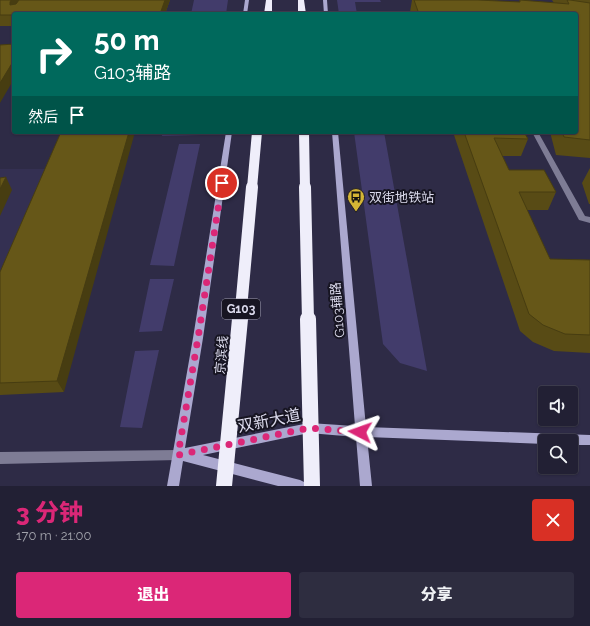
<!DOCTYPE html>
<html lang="zh">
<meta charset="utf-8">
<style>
:root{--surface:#222034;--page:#2e2d40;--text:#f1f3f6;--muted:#a2a3ac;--line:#3f3e4f;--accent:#db2777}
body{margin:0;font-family:Raleway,"Noto Sans SC",sans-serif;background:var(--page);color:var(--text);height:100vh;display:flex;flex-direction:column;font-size:15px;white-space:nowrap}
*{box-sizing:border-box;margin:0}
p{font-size:13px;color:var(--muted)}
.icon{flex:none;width:22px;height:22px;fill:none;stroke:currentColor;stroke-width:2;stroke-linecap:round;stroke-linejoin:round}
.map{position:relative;height:486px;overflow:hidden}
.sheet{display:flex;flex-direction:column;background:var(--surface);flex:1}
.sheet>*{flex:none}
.guide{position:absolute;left:12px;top:12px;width:566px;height:122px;border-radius:4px;box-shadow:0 1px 3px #0004,0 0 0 1px var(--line);background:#00695c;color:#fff;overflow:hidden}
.buttons{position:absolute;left:538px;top:386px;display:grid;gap:8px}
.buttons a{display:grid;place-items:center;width:40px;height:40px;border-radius:4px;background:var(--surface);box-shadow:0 1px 3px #0004,0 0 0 1px var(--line);font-size:20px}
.pin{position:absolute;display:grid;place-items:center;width:34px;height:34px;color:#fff;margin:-17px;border:2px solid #fff;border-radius:50%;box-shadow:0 1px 4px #0007}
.me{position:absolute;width:44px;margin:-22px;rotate:274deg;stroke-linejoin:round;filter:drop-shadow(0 0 3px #0008)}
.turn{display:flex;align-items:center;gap:14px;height:84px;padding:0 16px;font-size:18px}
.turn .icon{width:52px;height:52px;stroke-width:2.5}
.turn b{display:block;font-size:28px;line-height:34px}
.then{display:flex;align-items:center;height:38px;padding:0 16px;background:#0003;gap:8px;font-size:15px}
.round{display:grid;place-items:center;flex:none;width:42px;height:42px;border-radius:4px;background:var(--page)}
.overview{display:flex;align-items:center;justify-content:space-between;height:68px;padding:0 16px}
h1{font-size:24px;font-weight:800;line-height:30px;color:var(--accent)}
.cta{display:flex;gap:8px;margin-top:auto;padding:8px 16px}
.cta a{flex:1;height:46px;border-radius:4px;background:var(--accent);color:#fff;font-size:16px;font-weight:800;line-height:46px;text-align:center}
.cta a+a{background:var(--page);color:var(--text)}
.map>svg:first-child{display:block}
</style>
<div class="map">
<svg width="590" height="486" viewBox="0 0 590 486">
<rect width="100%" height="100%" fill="#2e2b46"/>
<path fill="#343052" d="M0 169H55L0 302Z"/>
<path fill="#423c6b" d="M194 0H228L226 14H191Z
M337 0H380L381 2H355L357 14H339Z
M163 132H202V135L162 136Z
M354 132H384L427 371 400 363 383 344Z
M179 144H200L174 266 150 265Z
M150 279H174L162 331 139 332Z
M159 350 142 428 120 427 135 351Z"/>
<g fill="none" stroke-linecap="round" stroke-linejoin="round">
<path fill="#7e7c95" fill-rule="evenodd" d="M532 132H538L585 216 590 217V223L579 220Z
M178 450 182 451 184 455 182 459 178 460 0 464V452Z"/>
<path fill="#aba8cf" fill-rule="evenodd" d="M245 0H249L247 14H243Z
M323 0H327L328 14H324Z
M226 132H232L203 338 185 448 309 423 355 426 332 132H338L366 427 590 435V445H571V441H545V444L367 437 372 486H360L356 437 309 433 203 455 300 480 304 482 306 486H278L183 461 179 486H167L193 338Z"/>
<path fill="#efeefa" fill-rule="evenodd" d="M266 0H272V14H264Z
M298 0H304L306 14H298Z"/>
<path stroke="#efeefa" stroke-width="10" d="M304 132 305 188
M252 188 257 132"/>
<path stroke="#efeefa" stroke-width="12" d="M305 187 308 320
M240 320 252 187"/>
<path stroke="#efeefa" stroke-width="16" d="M308 319 312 486
M224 486 240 319"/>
</g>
<path fill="#584b15" d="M0 0H170L165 14H14V26H0Z
M412 0H478L519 2 520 0 554 3 552 0H590V158L556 155 550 132H576V14H411L410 12Z
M453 132H524L528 139 521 156H502L509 170 556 192 548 210H527L550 259 590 260V353L554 351 533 342 520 331Z
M590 168V204H589L582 183Z
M0 272 64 392 0 395Z"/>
<path fill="#473d11" d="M11 0H23L14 15 10 5V2Z
M165 0H170L165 14H160Z
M14 60V79L0 103V83Z
M129 132H135L64 392 57 381Z
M6 177 12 190 0 216V189Z"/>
<path fill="#665718" stroke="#473d11" d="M0 0H11L10 2V5L16 4 19 0H165L160 14H112V12L39 14H14V15H0Z
M414 0H478L520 2V0L569 4 567 0H570L590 3V140L564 137 562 132H576V14H419Z
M14 44V60L0 83V45Z
M61 132H129L57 381 0 383V272Z
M464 132H524L528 139 494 138 509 170H544L556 192H519L550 259 590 260V335L565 334 543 325 529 314Z
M6 177 0 189V178Z"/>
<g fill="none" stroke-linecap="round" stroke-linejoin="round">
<path stroke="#db2777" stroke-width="7" stroke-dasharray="0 12.6" d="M222 183 198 338 178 455 309 428 360 432"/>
</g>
<defs>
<g id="bus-pin" transform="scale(0.9)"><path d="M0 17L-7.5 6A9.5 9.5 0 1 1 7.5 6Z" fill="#d4b535" stroke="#171522"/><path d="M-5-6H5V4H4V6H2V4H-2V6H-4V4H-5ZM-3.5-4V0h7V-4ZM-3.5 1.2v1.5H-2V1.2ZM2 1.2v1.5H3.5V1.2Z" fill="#111"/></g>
</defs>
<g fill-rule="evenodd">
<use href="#bus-pin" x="356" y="197"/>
</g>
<g text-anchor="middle" stroke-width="4" stroke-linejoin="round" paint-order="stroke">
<rect fill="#171522" stroke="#a09faf" stroke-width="1" x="222" y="299" width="38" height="20" rx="3"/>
<g font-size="12" font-weight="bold" fill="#dbdaec">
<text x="241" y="313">G103</text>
</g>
<g font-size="13" fill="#dbdaec" stroke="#171522" text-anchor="start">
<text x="369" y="202">双街地铁站</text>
</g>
<g font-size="13" fill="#dbdaec" stroke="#171522">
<text transform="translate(337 310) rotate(-95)" y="5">G103辅路</text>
<text transform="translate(221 355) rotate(-85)" y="5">京滨线</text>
</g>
<g font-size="16" fill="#dbdaec" stroke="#171522">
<text transform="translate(269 420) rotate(-11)" y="6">双新大道</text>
</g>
</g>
</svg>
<div class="buttons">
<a><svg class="icon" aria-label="sound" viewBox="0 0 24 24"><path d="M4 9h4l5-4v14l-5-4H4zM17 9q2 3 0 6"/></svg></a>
<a><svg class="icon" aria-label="search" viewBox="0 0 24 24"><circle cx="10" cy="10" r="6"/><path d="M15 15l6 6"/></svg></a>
</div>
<div class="pin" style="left:222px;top:183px;background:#d93025"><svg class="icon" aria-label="arrive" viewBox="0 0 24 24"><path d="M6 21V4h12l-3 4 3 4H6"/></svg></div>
<svg class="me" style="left:360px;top:432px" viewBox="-20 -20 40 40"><path d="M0-17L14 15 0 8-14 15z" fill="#db2777" stroke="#fff" stroke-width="4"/></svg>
<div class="guide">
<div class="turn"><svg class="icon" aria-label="right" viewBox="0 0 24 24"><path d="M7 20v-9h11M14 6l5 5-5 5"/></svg><div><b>50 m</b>G103辅路</div></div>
<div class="then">然后<svg class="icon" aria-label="arrive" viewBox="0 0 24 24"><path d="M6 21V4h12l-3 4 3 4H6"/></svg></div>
</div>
</div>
<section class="sheet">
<div class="overview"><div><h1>3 分钟</h1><p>170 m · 21:00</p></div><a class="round" style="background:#d93025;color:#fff"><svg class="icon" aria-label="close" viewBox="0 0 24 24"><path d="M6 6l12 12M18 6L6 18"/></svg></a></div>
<div class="cta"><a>退出</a><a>分享</a></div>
</section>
